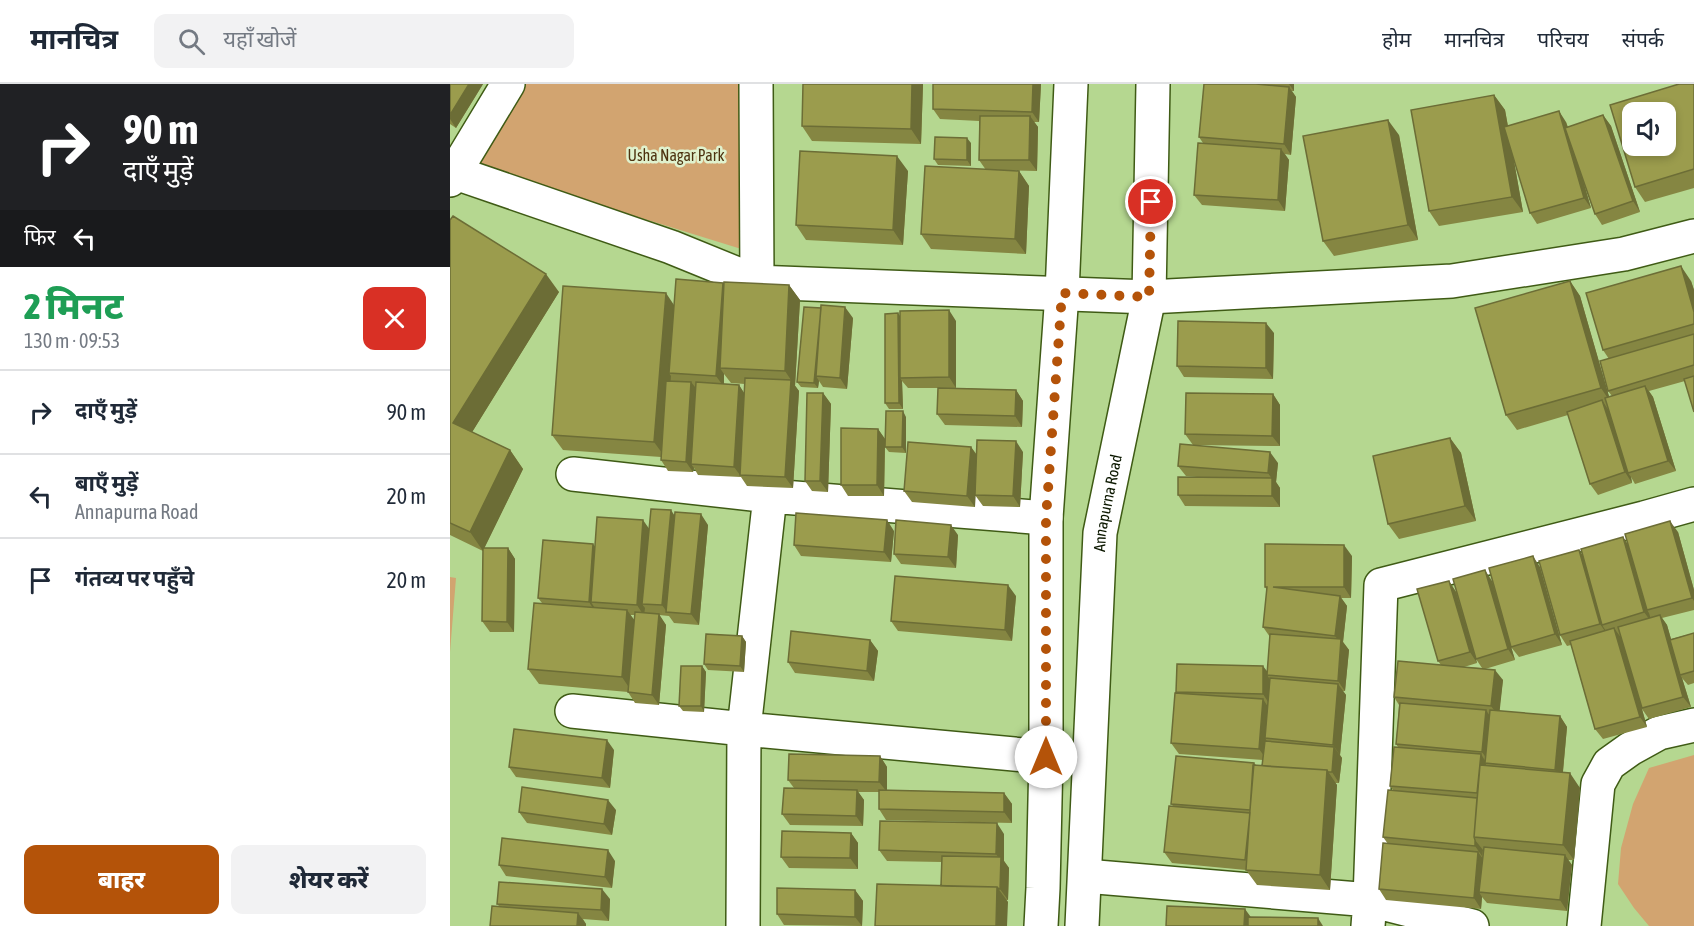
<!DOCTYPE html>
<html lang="hi">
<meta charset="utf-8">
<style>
:root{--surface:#fff;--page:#f2f2f3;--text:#1f2937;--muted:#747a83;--line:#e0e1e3;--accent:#b45309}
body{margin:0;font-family:"Asap Condensed","Noto Sans Devanagari",sans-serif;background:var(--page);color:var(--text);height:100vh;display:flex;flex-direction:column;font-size:22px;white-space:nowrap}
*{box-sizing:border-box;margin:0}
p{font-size:20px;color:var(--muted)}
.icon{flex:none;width:33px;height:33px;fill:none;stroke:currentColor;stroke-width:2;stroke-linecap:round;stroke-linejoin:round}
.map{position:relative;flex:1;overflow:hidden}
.details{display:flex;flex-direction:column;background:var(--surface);width:450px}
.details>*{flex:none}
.top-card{background:#202124;color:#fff;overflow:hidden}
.fabs{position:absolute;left:1172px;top:18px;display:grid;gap:12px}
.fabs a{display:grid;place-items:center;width:54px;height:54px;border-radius:12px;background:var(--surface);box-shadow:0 3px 9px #0003;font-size:30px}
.pin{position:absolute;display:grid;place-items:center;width:51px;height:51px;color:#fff;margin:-26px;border:3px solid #fff;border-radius:50%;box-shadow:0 2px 6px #0007}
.me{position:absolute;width:66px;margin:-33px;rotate:0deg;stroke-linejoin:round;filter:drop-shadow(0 0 4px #0008)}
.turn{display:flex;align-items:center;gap:21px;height:126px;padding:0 24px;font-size:27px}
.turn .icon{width:78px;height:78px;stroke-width:2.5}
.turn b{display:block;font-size:42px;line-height:51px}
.then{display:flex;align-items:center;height:57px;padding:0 24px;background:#0003;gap:12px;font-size:22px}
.round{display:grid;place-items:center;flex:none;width:63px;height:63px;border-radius:12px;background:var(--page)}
.head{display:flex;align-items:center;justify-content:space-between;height:102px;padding:0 24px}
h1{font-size:36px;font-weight:800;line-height:45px;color:#1e9e55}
.action{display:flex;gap:12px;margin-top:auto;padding:12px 24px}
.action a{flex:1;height:69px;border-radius:12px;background:var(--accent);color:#fff;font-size:24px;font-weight:800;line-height:69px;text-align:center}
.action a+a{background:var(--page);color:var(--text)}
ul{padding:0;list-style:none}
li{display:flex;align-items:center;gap:18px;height:84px;padding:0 24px;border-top:2px solid var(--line)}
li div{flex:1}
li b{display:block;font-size:22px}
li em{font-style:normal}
header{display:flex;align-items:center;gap:36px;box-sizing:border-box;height:84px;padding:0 30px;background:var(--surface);border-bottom:2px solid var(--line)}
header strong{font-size:28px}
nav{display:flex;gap:33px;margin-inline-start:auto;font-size:21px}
.search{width:420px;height:54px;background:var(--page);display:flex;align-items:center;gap:15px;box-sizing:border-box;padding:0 21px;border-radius:12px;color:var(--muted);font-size:22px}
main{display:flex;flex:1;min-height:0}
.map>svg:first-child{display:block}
</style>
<header>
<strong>मानचित्र</strong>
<div class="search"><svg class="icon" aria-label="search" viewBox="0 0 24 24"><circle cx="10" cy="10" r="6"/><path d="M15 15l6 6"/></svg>यहाँ खोजें</div>
<nav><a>होम</a><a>मानचित्र</a><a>परिचय</a><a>संपर्क</a></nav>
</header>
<main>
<section class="details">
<div class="top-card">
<div class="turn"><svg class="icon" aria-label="right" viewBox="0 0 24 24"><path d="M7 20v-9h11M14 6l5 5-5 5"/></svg><div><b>90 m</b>दाएँ मुड़ें</div></div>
<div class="then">फिर<svg class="icon" aria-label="left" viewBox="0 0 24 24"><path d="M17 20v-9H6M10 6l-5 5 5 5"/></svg></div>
</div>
<div class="head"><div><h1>2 मिनट</h1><p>130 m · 09:53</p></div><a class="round" style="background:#d93025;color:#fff"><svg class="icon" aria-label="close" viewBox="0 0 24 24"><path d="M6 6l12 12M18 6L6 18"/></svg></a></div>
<ul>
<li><svg class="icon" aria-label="right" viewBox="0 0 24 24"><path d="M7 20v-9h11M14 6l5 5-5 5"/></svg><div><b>दाएँ मुड़ें</b></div><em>90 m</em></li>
<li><svg class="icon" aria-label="left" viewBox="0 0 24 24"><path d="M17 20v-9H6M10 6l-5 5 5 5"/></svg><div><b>बाएँ मुड़ें</b><p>Annapurna Road</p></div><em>20 m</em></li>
<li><svg class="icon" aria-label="arrive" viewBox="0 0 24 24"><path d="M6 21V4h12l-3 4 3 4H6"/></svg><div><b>गंतव्य पर पहुँचे</b></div><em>20 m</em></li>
</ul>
<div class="action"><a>बाहर</a><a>शेयर करें</a></div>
</section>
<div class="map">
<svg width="1244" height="842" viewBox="0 0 1244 842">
<rect width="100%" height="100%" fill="#b5d790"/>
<path fill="#d2a470" d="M73 0H295L301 168 17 80Z
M0 493 6 494 0 568Z
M1244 671V842H1199L1184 824 1168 800 1171 764 1183 720 1199 684Z"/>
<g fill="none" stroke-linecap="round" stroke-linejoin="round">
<g stroke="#3f5b15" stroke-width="36">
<path id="minor" d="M306 0 307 198
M0 87 221 163 307 198 699 213 1002 197 1174 170 1244 152
M0 96 58 0
M123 390 320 412 596 434
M122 627 294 645 596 673
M635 792 920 816 1022 842
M293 842 294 645 320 412
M918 842 920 816 931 501 1194 434 1244 420
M1134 842 1148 700 1159 680 1180 665 1209 649 1244 641"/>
</g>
<g stroke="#3f5b15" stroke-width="36">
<g id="major">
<path d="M591 842 593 804 596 673V434L612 209 621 0"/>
<path id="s1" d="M632 842 650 449 699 213 703 0"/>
</g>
</g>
<use href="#minor" stroke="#fff" stroke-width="33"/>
<use href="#major" stroke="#fff" stroke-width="33"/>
</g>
<path fill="#858642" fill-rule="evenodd" d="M0 0H33L6 44 0 40Z
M473 0 471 60 362 57 352 42Z
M483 0H591L589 38H584L588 43 587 87 549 86 569 87 579 102 576 170 481 165 471 150 536 86 529 76V37L490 35 483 25Z
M754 0H844V7H842L846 13 841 71 835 70 839 76 835 127 752 121 744 111 753 59 749 53Z
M1244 0V104L1195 118 1185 103Z
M1044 11 1055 26 1058 42 1116 38 1118 43 1153 31 1161 42 1190 128 1152 141 1145 130 1134 100 1141 124 1087 140 1080 129 1063 72 1073 128 989 142 979 127Z
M949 51 968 156 884 172 873 157Z
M521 59V82L488 81 484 75Z
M458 87 453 161 356 156 346 141Z
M0 136 109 208 22 348 60 366 73 385 34 464H58L65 475 64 548H40L32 537 33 467 0 451Z
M1120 197 1130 212 1159 313 1162 312 1158 307 1159 275 1153 266 1241 197 1244 206V328L1235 297 1199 307 1203 313 1226 387 1185 400 1181 393 1182 399 1148 411 1140 400 1118 331 1067 346 1056 331Z
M273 199 274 201H339L350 216 345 302 349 307 343 404 297 402 291 393 248 391 244 384 243 388 218 387 211 376V373L113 366 102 351 224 221ZM274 290 281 299 295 300 294 309 289 301 274 300Z
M450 231 506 237V304L566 306 573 317 572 343 495 341 487 330 488 304H458L452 297 453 325H439L435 319Z
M403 234 397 305 373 303 369 297 368 304 351 303 347 298Z
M824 249 823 295 734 293 727 282Z
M373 309 381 320 378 408 362 407 355 397Z
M823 310 830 321V362L743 361 735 350Z
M456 333V369L439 368 435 363 434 412H398L391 401 428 345 435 355Z
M1000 354 1011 369 1026 437 949 455 938 440Z
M521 363 527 371 573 368 570 423 533 422 525 411V423L462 418 454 407Z
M828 379 826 398 830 404V423L735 422 728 411 747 393 736 392 728 382Z
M225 432 258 441 249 541 224 539 219 532 209 531 216 541 209 621 185 619 178 608 89 600 78 585 92 519 88 514 143 460 145 463 199 445ZM180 531H185V537Z
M444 447 441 478 351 472 344 461Z
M1228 448 1244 506V526L1212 534 1217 541 1221 555 1244 549V599L1238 601 1232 594 1241 623 1199 635 1192 625 1197 643 1153 655 1145 645 1121 561 1117 562 1110 551 1129 466 1132 471 1173 453 1179 462Z
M508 451 506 484 451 480 444 470Z
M902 472 901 514H891L897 522 893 558 899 566 895 607H893L896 611 890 671 892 674 889 699H885L887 701 880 806 807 801 796 786 722 779 714 768 723 722 721 720 804 679 806 681 812 682 813 676 729 670 721 659 727 609 726 608 817 588 820 553 813 543 817 506 815 503Z
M1090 483 1112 561 1069 573 1061 563 1065 576 1035 585 1053 596 1049 627 1110 632 1117 643 1113 688 1130 704 1124 776H1118L1122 781 1117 827 1037 819 1032 813 1031 825 936 816 929 805 938 760 933 753 943 706 940 702 948 663 946 660 949 621 944 613 991 581 988 577 999 497 1006 508ZM1026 575 1032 584 1014 583 1027 579Z
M566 512 562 557 448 547 441 537Z
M292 552 296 558 294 588 258 586 254 580Z
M420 556 428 567 424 597 345 589 338 578Z
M252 582 256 588 254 628 233 627 229 622Z
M164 666 160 704 66 693 59 683Z
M430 672 437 683V706L554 709 562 720V739L436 736 429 725V708H408L414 716 413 742 340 741 332 730 344 704 338 696Z
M166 726 162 751 77 739 69 728Z
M401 749 408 759V785L339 784 331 773Z
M554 750V777L559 784 558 816H556L558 818 491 802 492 778 437 777 429 766Z
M165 777 162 804 56 792 49 781Z
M405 806 413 817 412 842 334 841 327 830Z
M160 815 159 837 133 835 136 840 49 822 47 820Z"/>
<path fill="#6c6d36" d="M19 0H33L6 44 0 35V31Z
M462 0H473L471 60 461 45Z
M583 0H591L589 38 582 28Z
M839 0H844V7Z
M839 3 846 13 841 71 834 60Z
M1044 11 1055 26 1073 128 1062 113Z
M1109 27 1116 38 1141 124 1134 114Z
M1153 31 1161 42 1190 128 1183 117Z
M580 32 588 43 587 87 579 76Z
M938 36 949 51 968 156 958 141Z
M517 54 521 59V82L517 76Z
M831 65 839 76 835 127 828 116Z
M447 72 458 87 453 161 443 146Z
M569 87 579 102 576 170 565 155Z
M1231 182 1241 197 1244 206V228Z
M96 190 109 208 16 358 3 339Z
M1120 197 1130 212 1161 319 1151 304Z
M273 199 280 209 270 284 274 290V303L266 292Z
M339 201 350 216 345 302 335 287Z
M216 209 226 224 219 289 221 292 215 373 204 358Z
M395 223 403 234 397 305 390 294Z
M371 224 366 292 369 297 368 304 364 299Z
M499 226 506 237V304L499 293Z
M448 229 452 235 450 294 452 297 453 325 449 319Z
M816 239 824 249 823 295 816 284Z
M341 296 349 307 343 404 335 393Z
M241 298 249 308 241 380 244 384 243 388 236 378Z
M289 301 296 312 290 391 284 383Z
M1195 302 1203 313 1226 387 1218 377Z
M566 306 573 317 572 343 565 332Z
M373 309 381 320 378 408 370 397Z
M823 310 830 321V362L822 352Z
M1152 316 1159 327 1178 389 1181 393 1182 399 1175 388Z
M453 327 456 333V369L452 363Z
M428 345 435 355 434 412 427 401Z
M1000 354 1011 369 1026 437 1015 422Z
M566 357 573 368 570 423 563 412Z
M521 363 528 373 525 423 517 412Z
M60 366 73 385 33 467 20 448Z
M820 368 828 379 826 398 830 404V423L822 412V395L818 389Z
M221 426 228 437 217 528 212 521Z
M251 430 258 441 249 541 241 530Z
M193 436 200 446 192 520 195 524 194 532 187 521Z
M437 436 444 447 441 478 434 468Z
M1220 437 1228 448 1244 506V517L1242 514Z
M501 441 508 451 506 484 498 473Z
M1173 453 1180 464 1197 526 1199 529 1202 539 1194 528Z
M143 460 150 470 141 518 146 526V529L139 518Z
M894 461 902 472 901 514 894 503Z
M58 464 65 475 64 548 57 538Z
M1129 466 1136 476 1152 541 1156 547 1157 550 1150 540Z
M1083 472 1090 483 1112 561 1105 550Z
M1035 486 1042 497 1065 576 1058 565Z
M999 497 1006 508 1027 579 1020 568Z
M558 501 566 512 562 557 555 546Z
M890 512 897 522 893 558 899 566 895 607 888 597 891 560 885 552Z
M177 526 188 541 182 608 172 593Z
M209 530 216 541 209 621 202 611Z
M1210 531 1217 541 1231 590 1230 591 1232 594 1241 623 1233 613Z
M1164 544 1172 555 1197 643 1190 633Z
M292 552 296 558 294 588 290 582Z
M420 556 428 567 424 597 417 587Z
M252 582 256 588 254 628 251 622Z
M813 582 820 591H817L821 597 820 621 813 610Z
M1045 586 1053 596 1049 633 1041 622Z
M888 600 896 611 890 671 883 661Z
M813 615 820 626 815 654 818 659 817 676 809 665Z
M1036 626 1043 637 1039 678 1032 668Z
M1110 632 1117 643 1112 697 1105 686Z
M157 656 164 666 160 704 152 694Z
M884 663 892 674 889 699 882 688Z
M1031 670 1037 680 1035 679 1038 684 1027 709Z
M430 672 437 683V708L429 698Z
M877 686 887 701 880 806 870 791Z
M1120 689 1130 704 1124 776 1113 761Z
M407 706 414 716 413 742 406 732Z
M554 709 562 720V739L554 728Z
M158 716 166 726 162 751 154 740Z
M547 739 554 750V777L559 784 558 816 550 805 551 777 546 770Z
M401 749 408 759V785L400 774Z
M1025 756 1033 766 1032 772 1025 762Z
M158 766 165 777 162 804 155 793Z
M1028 768 1036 779 1029 808 1032 813 1031 825 1024 814Z
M1115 771 1122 781 1117 827 1110 816Z
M547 803 558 818 557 842H546Z
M152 805 160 815 159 837 151 826Z
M405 806 413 817 412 842 405 833Z
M795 825 803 836 802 842H794Z
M128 829 136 840V842H127Z
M868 834 873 842H868Z"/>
<path fill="#9b9c4d" stroke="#6c6d36" stroke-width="1.5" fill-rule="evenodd" d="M0 0H19L0 31Z
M353 0H462L461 45 352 42Z
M483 0H583L582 28 483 25Z
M754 0H806L839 3 834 60 749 53Z
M1229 0H1244V85L1185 103 1160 21ZM1182 28H1215V62H1182Z
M1044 11 1062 113 979 127 961 26Z
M1109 27 1134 114 1080 129 1054 43Z
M1153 31 1183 117 1145 130 1115 44Z
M530 32H580L579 76H529Z
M938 36 958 141 873 157 853 52Z
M485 53 517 54V76L484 75Z
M748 59 831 65 828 116 744 111Z
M350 67 447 72 443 146 346 141Z
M475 82 569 87 565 155 471 150Z
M3 132 96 190 3 339 60 366 20 448 0 439V136Z
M1231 182 1244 228V240L1153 266 1136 209Z
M226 195 273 199 266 292 219 289Z
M1120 197 1151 304 1056 331 1025 224Z
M274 198 339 201 335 287 270 284Z
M113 202 216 209 204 358 102 351Z
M371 221 395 223 390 294 366 292Z
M354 223 371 224 364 299 347 298Z
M499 226V293L450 294V227Z
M448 229 449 319H435V230Z
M728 237 816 239V284L727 282Z
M1244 250V281L1158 307 1150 277Z
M1244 292V328L1234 295Z
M295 294 341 296 335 393 290 391Z
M216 297 241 298 236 378 211 376Z
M246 298 289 301 284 383 241 380Z
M1195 302 1218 377 1178 389 1155 314Z
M488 304 566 306 565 332 487 330Z
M357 309H373L370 397H355Z
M736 309 823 310 822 352 735 350Z
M1152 316 1175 388 1140 400 1117 328Z
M436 327H453L452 363H435Z
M391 344 428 345 427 401H391Z
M1000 354 1015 422 938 440 923 372Z
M527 356 566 357 563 412 525 411Z
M458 358 521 363 517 412 454 407Z
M730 360 820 368 818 389 728 382Z
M728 393 822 394V412L728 411Z
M201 425 221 426 212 521 192 520Z
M225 428 251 430 241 530 216 528Z
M346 429 437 436 434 468 344 461Z
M147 433 193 436 187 521 141 518Z
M446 436 501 441 498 473 444 470Z
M1220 437 1242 514 1197 526 1175 450Z
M1173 453 1194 528 1152 541 1131 465Z
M93 456 143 460 139 518 88 514Z
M815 460 894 461V503H823L890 512 885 552 813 543 817 503H815Z
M33 464H58L57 538 32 537Z
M1129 466 1150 540 1110 551 1089 477Z
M1083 472 1105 550 1061 563 1039 484Z
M1035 486 1058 565 1026 575 1003 495Z
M445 492 558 501 555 546 441 537Z
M999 497 1020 568 988 577 967 505Z
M84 519 177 526 172 593 78 585Z
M185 528 209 530 202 611 178 608Z
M1210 531 1233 613 1192 624 1168 543Z
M1164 544 1190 633 1145 645 1120 557Z
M341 547 420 556 417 587 338 578Z
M1244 549V587L1230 591 1220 556Z
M256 550 292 552 290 582 254 580Z
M820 550 891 555 888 597 817 591Z
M948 577 1045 586 1041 622 944 613Z
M727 580 813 582V610L726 608Z
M231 582H252L251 622H229Z
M820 594 888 600 883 661 815 654Z
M725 609 813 615 809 665 721 659Z
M950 619 1036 626 1032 668 946 660Z
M1040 626 1110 632 1105 686 1035 679Z
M64 645 157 656 152 694 59 683Z
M815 657 884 663 882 688H878L877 686 812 682Z
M944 663 1031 670 1027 709 940 702Z
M339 670 430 672 429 698 338 696Z
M726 672 804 679 800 726 721 720Z
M803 681 877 686 870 791 796 786Z
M1030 681 1120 689 1113 761 1024 753Z
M72 703 158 716 154 740 69 728Z
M334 704 407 706 406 732 332 730Z
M429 706 554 709V728L429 725Z
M938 706 1027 714 1024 753 1025 756V762L933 753Z
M719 722 800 729 795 776 714 768Z
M430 737 547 739 546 770 429 766Z
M332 747 401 749 400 774 331 773Z
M52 754 158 766 155 793 49 781Z
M933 759 1028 768 1024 814 929 805Z
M1034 763 1115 771 1110 816 1029 808Z
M492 772 551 773 550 805H549L547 803 491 802Z
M49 798 152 805 151 826 47 820Z
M427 800 547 803 546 842H425Z
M327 804 405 806V833L327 830Z
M42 822 128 829 127 842H40Z
M717 822 795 825 794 842H716Z
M798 833 868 834V842H798Z"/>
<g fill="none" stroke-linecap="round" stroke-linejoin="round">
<path stroke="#b45309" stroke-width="10" stroke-dasharray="0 18" d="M596 673V434L612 209 699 213 701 118"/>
</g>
<g text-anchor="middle" stroke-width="5" stroke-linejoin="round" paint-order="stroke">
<g font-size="16" fill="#4d320f" stroke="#e0f2ce">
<text x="226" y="77">Usha Nagar Park</text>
</g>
<g font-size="16" fill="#0c1800" stroke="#e0f2ce">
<text dy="6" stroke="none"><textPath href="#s1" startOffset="424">Annapurna Road</textPath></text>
</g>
</g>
</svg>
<div class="fabs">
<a><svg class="icon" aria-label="sound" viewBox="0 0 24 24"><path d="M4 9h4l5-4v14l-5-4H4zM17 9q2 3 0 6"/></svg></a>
</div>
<div class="pin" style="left:701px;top:118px;background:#d93025"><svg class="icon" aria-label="arrive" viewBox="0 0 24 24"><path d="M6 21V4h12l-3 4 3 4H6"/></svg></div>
<svg class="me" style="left:596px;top:673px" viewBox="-20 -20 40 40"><circle r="19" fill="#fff"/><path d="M0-13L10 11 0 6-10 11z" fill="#b45309"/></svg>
</div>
</main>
